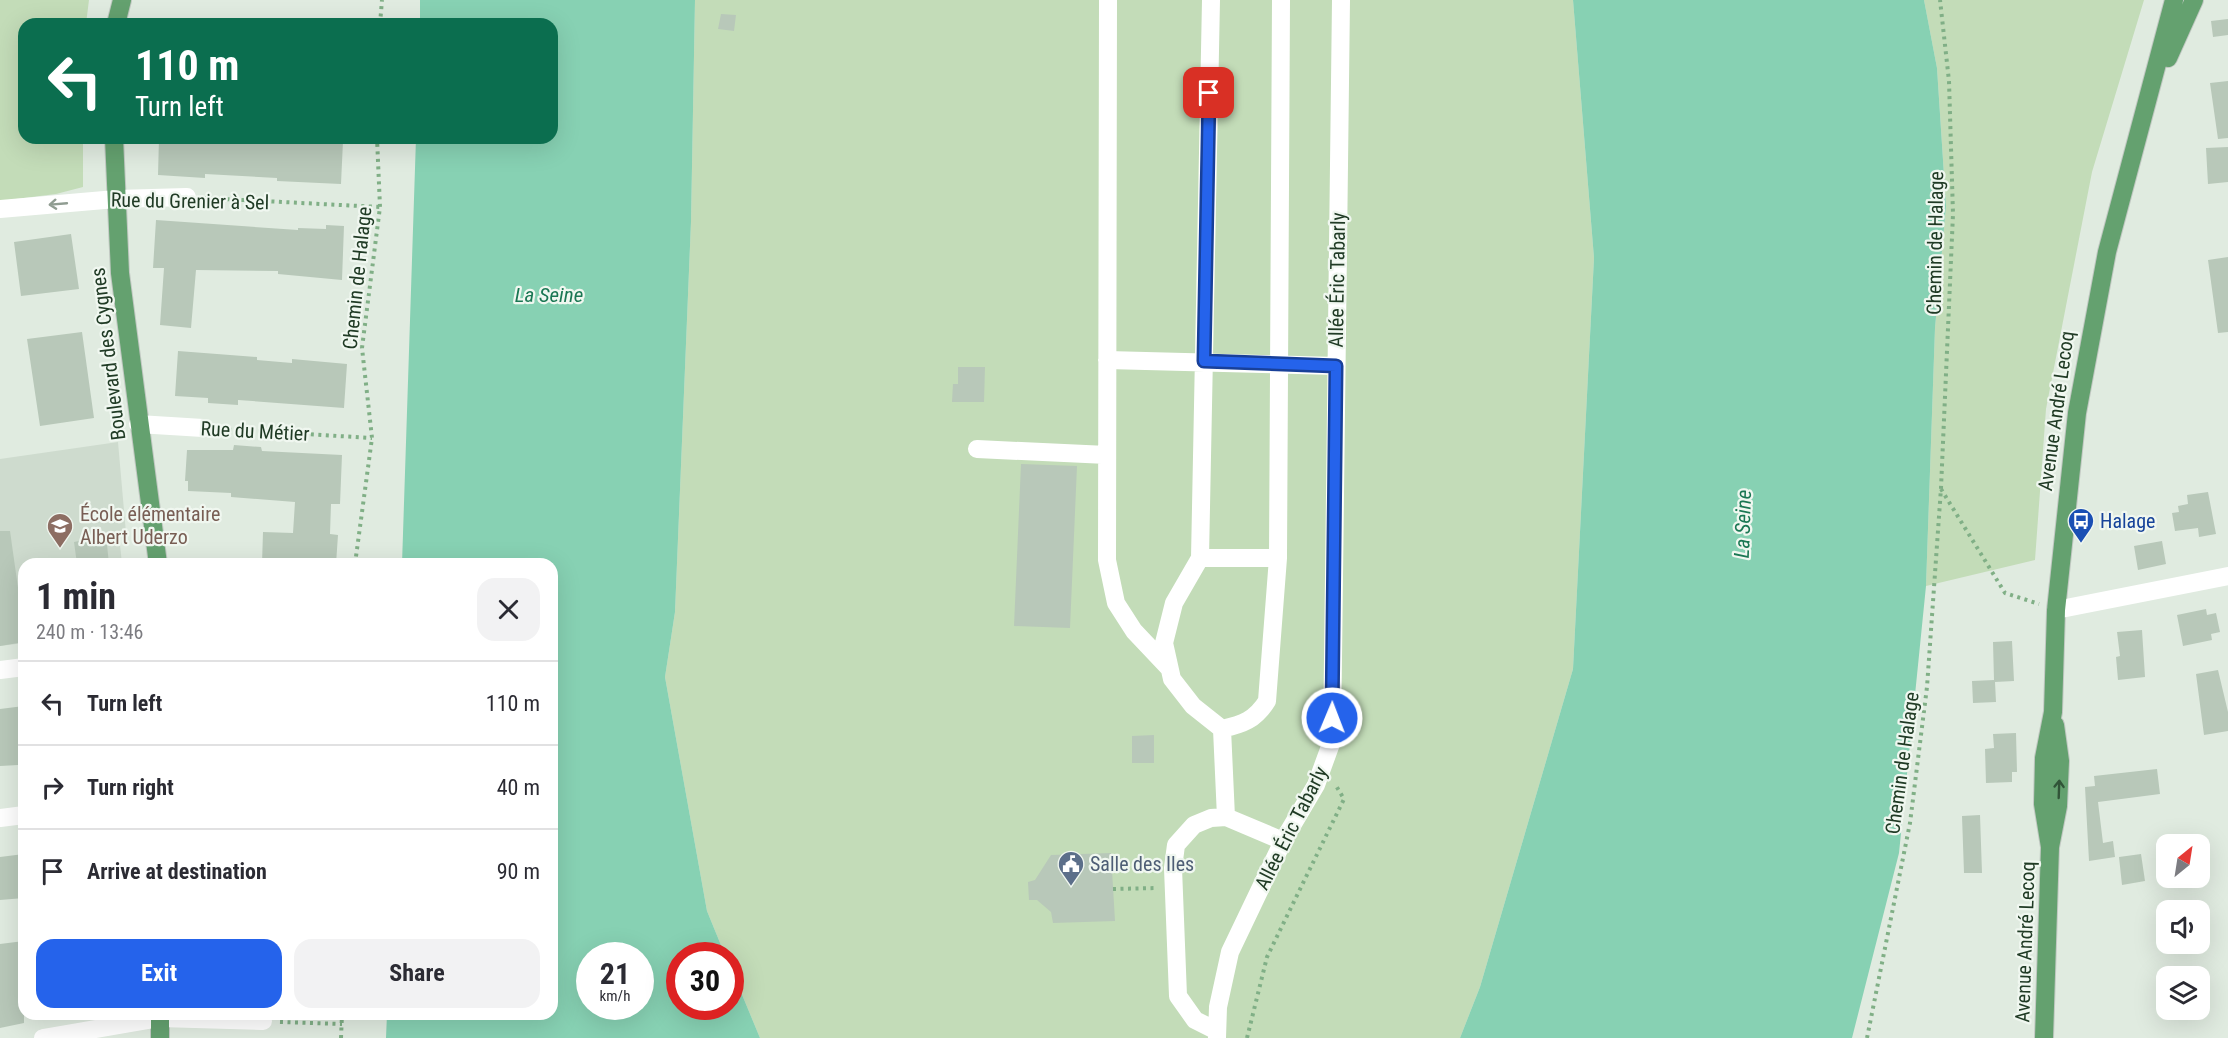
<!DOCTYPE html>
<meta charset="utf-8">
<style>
:root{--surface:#fff;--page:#f2f2f3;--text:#2b2b33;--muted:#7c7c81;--line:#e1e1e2;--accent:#2563eb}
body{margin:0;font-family:"Roboto Condensed",sans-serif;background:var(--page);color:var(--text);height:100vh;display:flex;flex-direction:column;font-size:22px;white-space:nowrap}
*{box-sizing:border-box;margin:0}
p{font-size:20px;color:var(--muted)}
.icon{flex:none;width:33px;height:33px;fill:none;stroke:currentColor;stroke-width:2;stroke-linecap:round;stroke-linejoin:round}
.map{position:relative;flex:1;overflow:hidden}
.details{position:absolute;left:18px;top:558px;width:540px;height:462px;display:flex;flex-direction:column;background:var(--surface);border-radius:18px;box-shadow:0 6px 24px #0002}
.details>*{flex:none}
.guide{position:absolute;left:18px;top:18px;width:540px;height:126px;border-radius:18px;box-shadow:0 6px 24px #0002;background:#0b6e4f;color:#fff;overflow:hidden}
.needle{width:39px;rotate:30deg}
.controls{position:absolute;left:2156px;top:834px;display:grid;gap:12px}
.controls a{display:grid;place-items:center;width:54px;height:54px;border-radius:12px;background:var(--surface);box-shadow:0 6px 24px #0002;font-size:30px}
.speed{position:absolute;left:576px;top:942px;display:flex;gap:12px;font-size:30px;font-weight:700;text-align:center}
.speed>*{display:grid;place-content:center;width:78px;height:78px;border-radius:50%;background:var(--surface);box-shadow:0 6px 24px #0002;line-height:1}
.speed small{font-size:15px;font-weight:400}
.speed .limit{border:9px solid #d22;background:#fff;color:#111}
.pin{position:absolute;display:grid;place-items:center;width:51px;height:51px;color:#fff;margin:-26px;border-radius:12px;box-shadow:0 3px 9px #0006}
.me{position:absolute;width:66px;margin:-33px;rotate:1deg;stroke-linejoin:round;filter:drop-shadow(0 0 4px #0008)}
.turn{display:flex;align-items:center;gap:21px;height:126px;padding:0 18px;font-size:27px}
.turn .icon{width:78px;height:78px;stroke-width:2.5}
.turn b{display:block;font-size:42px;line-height:51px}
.round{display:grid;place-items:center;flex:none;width:63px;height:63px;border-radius:18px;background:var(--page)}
.overview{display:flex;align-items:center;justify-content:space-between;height:102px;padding:0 18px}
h1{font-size:36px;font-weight:700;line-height:45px}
.primary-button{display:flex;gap:12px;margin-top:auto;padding:12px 18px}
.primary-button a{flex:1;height:69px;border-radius:18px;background:var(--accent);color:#fff;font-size:24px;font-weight:700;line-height:69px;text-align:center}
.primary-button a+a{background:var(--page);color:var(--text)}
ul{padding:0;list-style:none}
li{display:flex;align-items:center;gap:18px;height:84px;padding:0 18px;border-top:2px solid var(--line)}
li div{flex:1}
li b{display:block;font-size:22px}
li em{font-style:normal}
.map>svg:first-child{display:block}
</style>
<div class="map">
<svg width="2228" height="1038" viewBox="0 0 2228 1038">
<rect width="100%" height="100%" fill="#e0ebe0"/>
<path fill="#cedbce" d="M118 442 126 533 119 535 122 564H24V643L0 646V459Z"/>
<path fill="#c3dcb8" d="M0 0H89L86 24H24V138H83V187L56 194 0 201Z
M695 0H1573L1594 258 1573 669 1480 987 1460 1038H760L731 968 730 956 725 955 707 911 665 677 675 612 691 222Z
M1924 0H2144L2092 172 2046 409 2035 560 1926 586 1935 328 1946 206 1937 68Z"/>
<path fill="#87d1b3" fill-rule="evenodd" d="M420 0H695L691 222 675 612 665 677 707 911 725 955 680 956V1006H730L731 968 760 1038H386L387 1014H552V564H402L416 138H552V24H420ZM590 956H640V1006H590Z
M1573 0H1924L1937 68 1946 206 1935 328 1926 586 1899 853 1852 1038H1460L1480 987 1573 669 1594 258Z"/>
<path fill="#b8c8b9" d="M721 14 736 15 734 31 718 29Z
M2228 19V35L2213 37 2211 21Z
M2228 81V138L2218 139 2210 83Z
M159 138H293L343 141 341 184 277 181V178L205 174V178L158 175Z
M2228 147V182L2208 184 2206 148Z
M156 220 298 230V228L326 229V225L344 226 342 280 278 274V271L196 270 191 328 160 325 164 268H153Z
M71 234 79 289 21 296 14 242Z
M2228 257V332L2218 333 2208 260Z
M82 332 94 418 40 426 27 339Z
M178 351 257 357V360L292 363V359L347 364 344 408 238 400V405L208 403V398L175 396Z
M958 367H985L984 402H952L953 384H958Z
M234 445 261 447 262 451 342 455 340 504H331L330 534 338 535 336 564H262L263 532 293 533 295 502 231 497V493L188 491V481H185L187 450H233Z
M1021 464 1077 466 1070 628 1014 626Z
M2208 492 2216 534 2199 537 2198 528 2175 531 2172 513 2179 512 2178 506 2188 504 2187 495Z
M0 531H10L21 609H24V642L0 646Z
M106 535 109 564H77L74 542Z
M2162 541 2166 564 2138 570 2134 546Z
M2206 609 2207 615 2216 613 2220 632 2211 634 2212 640 2183 646 2177 615Z
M2142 630 2145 677 2118 680 2116 657 2120 656 2117 632Z
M2012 641 2014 681 1995 682 1996 702 1973 703 1972 681 1994 680 1993 642Z
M2218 670 2228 712V731L2204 735 2196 674Z
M24 706V760H18V765L0 766V709Z
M2016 733 2017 772H2012V782L1986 783 1985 749 1994 748 1993 734Z
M1154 735V763H1132V736Z
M2157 769 2160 794 2098 802 2103 843 2113 841 2115 857 2089 861 2085 787 2095 786 2094 776Z
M1980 815 1982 873H1964L1962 816Z
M1111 853 1115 921 1053 923 1051 912 1037 900H1029L1028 882 1035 880 1051 855Z
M24 854V898L0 900V857Z
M2141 854 2145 881 2122 885 2119 857Z
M24 941V1023L0 1028V944Z"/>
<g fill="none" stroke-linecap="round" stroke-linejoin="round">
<g stroke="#c1c8c2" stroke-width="20">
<path id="major" d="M116 24 122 0
M2168 58 2194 0
M114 138 120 273 158 564
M2050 847 2043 804 2044 758 2053 712 2056 610 2077 413 2107 252 2174 0
M160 1014V1038
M2044 1038 2050 847 2058 806 2060 761 2055 725"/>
</g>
<path stroke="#80af86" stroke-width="4" stroke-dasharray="3 4.5" stroke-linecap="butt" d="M380 24 382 0
M204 198 380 207
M221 429 372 438
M1941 489 2005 593 2039 604
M355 564 372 438 362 348 380 207 377 138
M1113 889 1158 888
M280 1022 342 1024
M341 1038 342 1014
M1247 1038 1267 957 1344 799 1335 784
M1867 1038 1910 823 1927 687 1941 488 1953 214 1949 81 1940 0"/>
<path stroke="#fff" stroke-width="18" d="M1108 0 1107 560 1116 603 1134 631 1169 668
M1211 0 1200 558 1174 603 1164 643 1172 679 1193 706 1222 729 1226 817
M0 209 116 199 187 197
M1107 360 1336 366
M138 424 203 428
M977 449 1107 455
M1200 558H1278L1267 701C1255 720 1243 724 1222 729
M1278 558 1281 0
M2056 610 2228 576
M0 670 24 667
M0 818 24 815
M1217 1031 1195 1020 1178 996 1173 868 1176 845 1194 825 1211 818 1226 817 1283 841
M43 1038 160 1018 263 1021
M1217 1038 1218 1007 1230 952 1283 841 1316 785 1332 741 1341 0"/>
<use href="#major" stroke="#64a16f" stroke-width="18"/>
</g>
<defs><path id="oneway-shaft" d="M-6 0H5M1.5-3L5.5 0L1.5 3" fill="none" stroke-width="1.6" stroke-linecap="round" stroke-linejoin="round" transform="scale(1.5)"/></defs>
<use stroke="#909d92" href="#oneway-shaft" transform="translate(58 204) rotate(175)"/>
<use stroke="#315438" href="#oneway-shaft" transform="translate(2059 789) rotate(-88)"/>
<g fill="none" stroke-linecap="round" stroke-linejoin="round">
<g stroke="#184099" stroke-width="15">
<path id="route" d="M1209 93 1204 361 1336 366 1332 718"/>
</g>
<use href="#route" stroke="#2563eb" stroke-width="10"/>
</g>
<defs>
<g id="bus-pin" transform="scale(1.35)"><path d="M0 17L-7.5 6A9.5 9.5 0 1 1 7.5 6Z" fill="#1a4fb4" stroke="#f0f7f0"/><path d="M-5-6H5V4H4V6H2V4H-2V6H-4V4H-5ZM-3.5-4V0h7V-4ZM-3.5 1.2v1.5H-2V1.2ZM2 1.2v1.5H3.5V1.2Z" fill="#fff"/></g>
<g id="school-pin" transform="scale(1.35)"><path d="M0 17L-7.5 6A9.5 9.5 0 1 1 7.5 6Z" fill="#8d6e63" stroke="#f0f7f0"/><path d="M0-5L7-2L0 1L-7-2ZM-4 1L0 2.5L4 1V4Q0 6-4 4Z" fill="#fff"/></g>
<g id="civic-pin" transform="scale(1.35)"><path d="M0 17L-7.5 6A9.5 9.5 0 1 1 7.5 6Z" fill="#5c6f8a" stroke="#f0f7f0"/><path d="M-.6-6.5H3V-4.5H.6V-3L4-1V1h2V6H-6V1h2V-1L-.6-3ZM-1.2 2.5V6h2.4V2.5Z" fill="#fff"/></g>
</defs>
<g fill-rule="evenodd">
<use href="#bus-pin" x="2081" y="521"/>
<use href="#school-pin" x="60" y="526"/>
<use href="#civic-pin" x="1071" y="864"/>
</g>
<g text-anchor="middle" stroke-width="4.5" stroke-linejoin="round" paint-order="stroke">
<g font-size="20" fill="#203b25" stroke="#f0f7f0">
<text transform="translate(190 201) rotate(1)" y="7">Rue du Grenier à Sel</text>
<text transform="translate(1935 243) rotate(-89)" y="7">Chemin de Halage</text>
<text transform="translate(357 278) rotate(-84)" y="7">Chemin de Halage</text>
<text transform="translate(1337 280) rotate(-89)" y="7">Allée Éric Tabarly</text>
<text transform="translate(108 354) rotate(-97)" y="7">Boulevard des Cygnes</text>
<text transform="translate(2056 411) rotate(-82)" y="7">Avenue André Lecoq</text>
<text transform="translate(255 431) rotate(3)" y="7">Rue du Métier</text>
<text transform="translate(1902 763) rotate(-82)" y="7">Chemin de Halage</text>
<text transform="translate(1291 828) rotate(-63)" y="7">Allée Éric Tabarly</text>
<text transform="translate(2025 942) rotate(-88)" y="7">Avenue André Lecoq</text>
</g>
<g font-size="20" fill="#785e54" stroke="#f0f7f0" text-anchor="start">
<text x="80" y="521">École élémentaire<tspan x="80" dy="23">Albert Uderzo</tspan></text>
</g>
<g font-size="20" fill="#164399" stroke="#f0f7f0" text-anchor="start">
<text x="2100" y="528">Halage</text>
</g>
<g font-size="20" fill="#4e5e75" stroke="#f0f7f0" text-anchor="start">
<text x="1090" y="871">Salle des Iles</text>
</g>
<g font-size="21" font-style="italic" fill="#1a7753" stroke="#f0f7f0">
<text x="549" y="302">La Seine</text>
<text transform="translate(1743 524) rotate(-88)" y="7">La Seine</text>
</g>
</g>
</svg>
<div class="controls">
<a><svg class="needle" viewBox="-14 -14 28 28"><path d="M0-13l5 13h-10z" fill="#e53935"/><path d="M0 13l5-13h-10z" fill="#7c7c81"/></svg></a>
<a><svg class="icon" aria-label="sound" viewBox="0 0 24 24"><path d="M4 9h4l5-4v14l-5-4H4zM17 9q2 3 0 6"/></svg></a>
<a><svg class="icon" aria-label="layers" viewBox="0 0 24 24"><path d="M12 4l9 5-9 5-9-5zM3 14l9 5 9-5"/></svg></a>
</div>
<div class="speed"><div>21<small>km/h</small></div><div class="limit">30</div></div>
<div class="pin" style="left:1209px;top:93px;background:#d93025"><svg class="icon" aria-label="arrive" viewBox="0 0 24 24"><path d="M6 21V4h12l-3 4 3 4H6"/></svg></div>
<svg class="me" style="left:1332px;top:718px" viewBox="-20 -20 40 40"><circle r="17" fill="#2563eb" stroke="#fff" stroke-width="3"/><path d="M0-11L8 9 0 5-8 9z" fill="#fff"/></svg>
<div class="guide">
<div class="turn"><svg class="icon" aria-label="left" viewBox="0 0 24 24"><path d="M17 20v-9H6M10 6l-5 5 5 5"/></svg><div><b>110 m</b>Turn left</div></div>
</div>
<section class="details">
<div class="overview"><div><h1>1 min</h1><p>240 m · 13:46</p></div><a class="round"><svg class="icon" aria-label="close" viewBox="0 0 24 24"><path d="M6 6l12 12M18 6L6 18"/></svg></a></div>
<ul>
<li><svg class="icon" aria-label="left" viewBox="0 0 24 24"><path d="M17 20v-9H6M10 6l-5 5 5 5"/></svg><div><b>Turn left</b></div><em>110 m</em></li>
<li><svg class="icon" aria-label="right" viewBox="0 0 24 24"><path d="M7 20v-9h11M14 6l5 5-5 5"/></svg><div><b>Turn right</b></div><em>40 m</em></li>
<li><svg class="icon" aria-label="arrive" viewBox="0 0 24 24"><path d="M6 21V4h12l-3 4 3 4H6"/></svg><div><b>Arrive at destination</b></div><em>90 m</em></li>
</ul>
<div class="primary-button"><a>Exit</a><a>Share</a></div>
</section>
</div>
